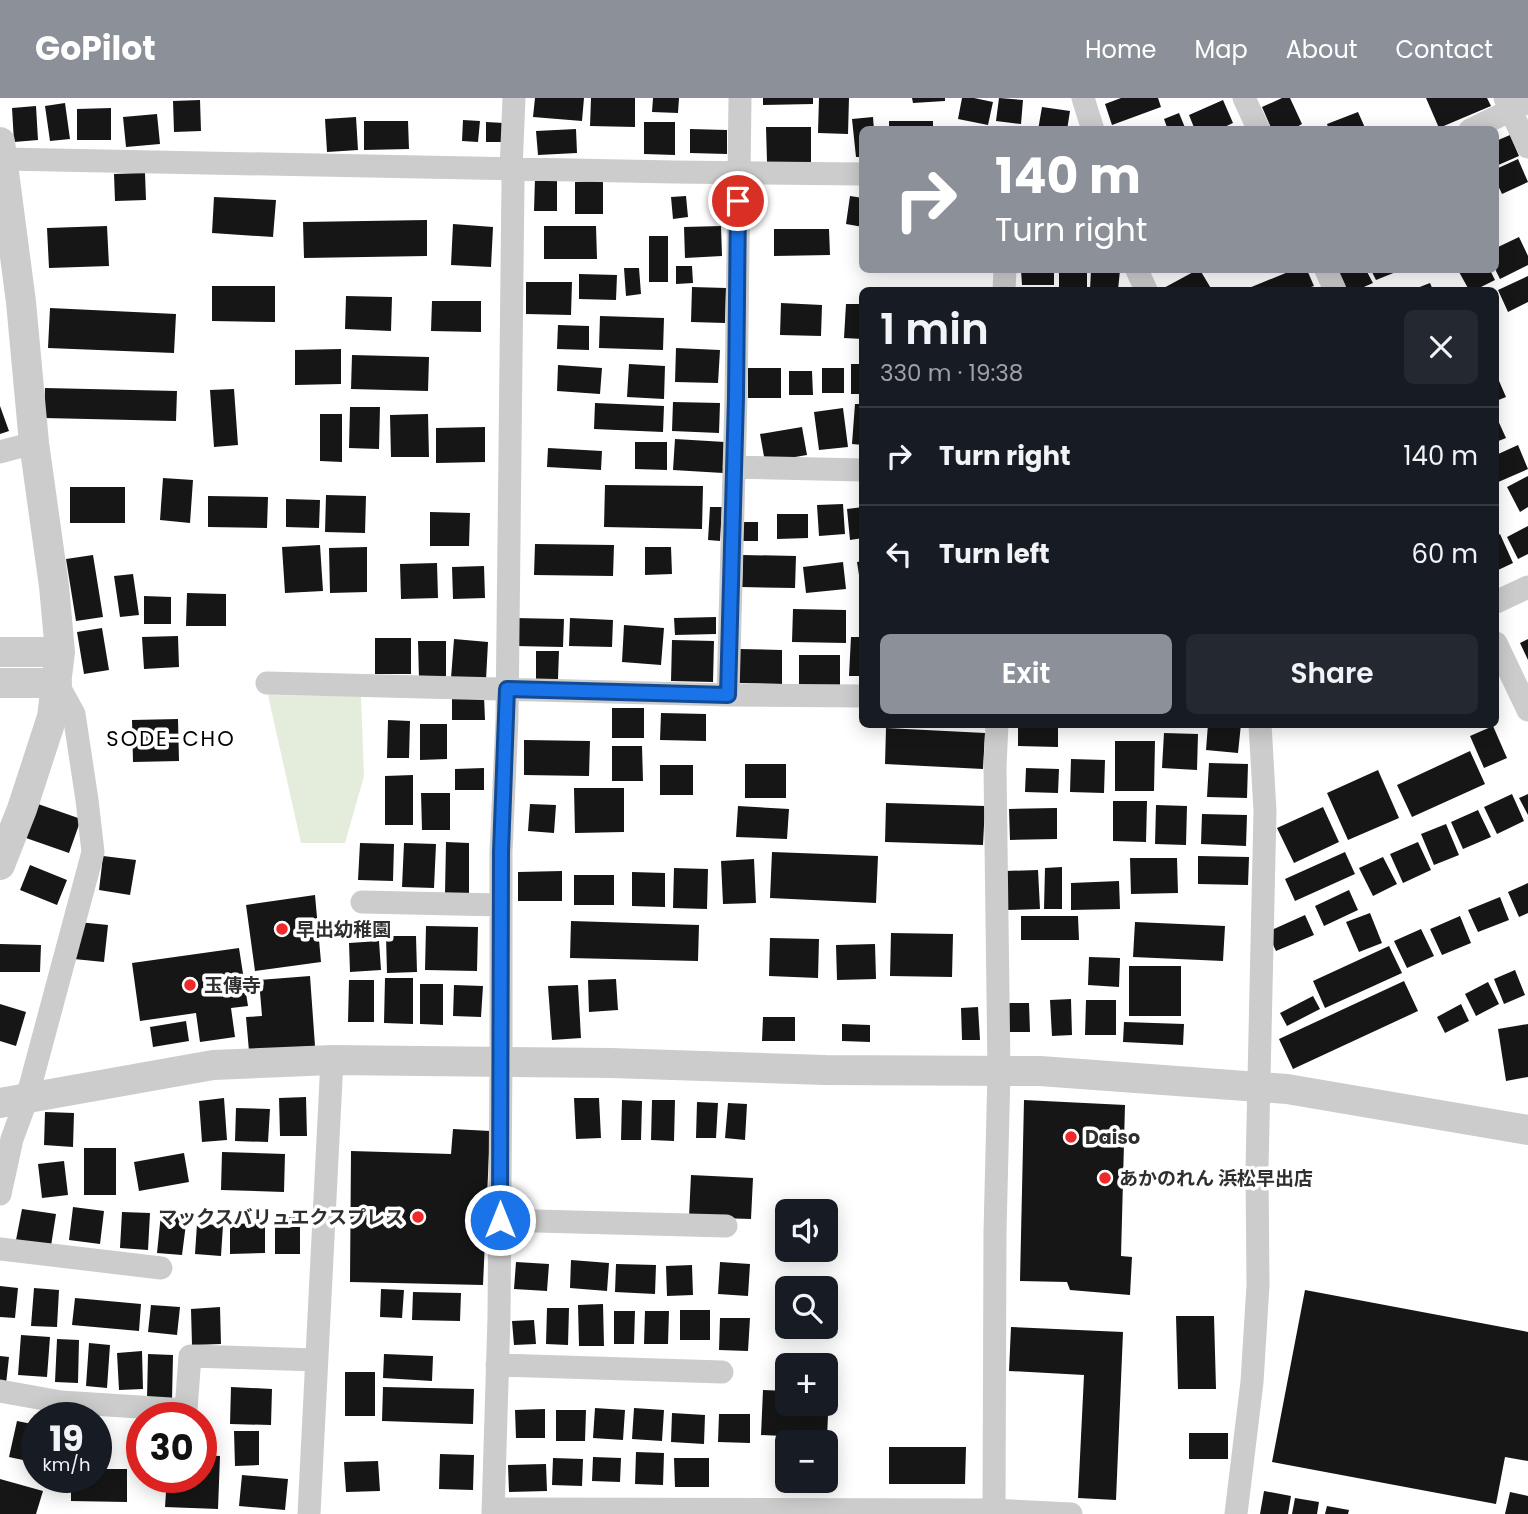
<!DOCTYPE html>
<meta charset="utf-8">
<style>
:root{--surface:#171b24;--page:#242831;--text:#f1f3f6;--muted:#9ea1a6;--line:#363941;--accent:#8c9099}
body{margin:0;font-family:Poppins,"Noto Sans JP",sans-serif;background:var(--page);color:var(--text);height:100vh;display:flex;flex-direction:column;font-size:26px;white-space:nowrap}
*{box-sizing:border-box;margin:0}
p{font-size:23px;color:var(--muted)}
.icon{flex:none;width:38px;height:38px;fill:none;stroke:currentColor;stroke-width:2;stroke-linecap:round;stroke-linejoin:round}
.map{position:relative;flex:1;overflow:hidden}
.details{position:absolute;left:859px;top:189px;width:640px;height:441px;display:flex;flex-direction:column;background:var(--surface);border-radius:10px;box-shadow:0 4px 18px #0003}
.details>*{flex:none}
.banner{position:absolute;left:859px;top:28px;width:640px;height:147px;border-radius:10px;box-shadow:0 4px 18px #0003;background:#8c9099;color:#fff;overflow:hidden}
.fabs{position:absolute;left:775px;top:1101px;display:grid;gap:14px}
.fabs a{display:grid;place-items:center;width:63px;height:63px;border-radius:10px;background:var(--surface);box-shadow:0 4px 18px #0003;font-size:35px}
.speed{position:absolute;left:21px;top:1304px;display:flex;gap:14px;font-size:35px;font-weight:700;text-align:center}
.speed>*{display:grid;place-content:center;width:91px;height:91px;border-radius:50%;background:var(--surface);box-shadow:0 4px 18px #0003;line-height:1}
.speed small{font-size:18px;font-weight:400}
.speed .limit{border:10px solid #d22;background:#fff;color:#111}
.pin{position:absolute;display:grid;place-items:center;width:60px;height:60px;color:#fff;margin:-30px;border:4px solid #fff;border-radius:50%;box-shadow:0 2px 7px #0007}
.me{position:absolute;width:77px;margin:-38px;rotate:0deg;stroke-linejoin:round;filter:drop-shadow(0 0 5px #0008)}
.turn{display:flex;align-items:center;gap:24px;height:147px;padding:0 21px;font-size:32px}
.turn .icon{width:91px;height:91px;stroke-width:2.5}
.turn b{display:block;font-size:49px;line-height:60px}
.round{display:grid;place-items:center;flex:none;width:74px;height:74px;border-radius:10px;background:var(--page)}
.headline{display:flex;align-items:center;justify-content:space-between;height:119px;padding:0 21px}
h1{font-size:42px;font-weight:600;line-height:52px}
.action{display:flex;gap:14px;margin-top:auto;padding:14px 21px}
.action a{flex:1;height:80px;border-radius:10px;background:var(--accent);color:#fff;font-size:28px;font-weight:600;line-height:80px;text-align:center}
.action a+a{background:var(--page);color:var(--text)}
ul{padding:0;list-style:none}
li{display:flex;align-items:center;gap:21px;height:98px;padding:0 21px;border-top:2px solid var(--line)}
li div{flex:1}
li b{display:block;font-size:26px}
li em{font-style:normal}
header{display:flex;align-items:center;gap:42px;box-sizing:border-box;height:98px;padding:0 35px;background:var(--accent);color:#fff}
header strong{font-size:33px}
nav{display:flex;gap:38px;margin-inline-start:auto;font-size:24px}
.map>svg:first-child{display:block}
</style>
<header>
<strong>GoPilot</strong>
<nav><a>Home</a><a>Map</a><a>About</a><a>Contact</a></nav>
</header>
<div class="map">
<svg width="1528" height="1416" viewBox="0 0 1528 1416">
<rect width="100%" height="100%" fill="#fff"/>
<path fill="#e4eddc" d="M268 597 361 598 364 678 345 745H301Z"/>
<path fill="#161616" d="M535 0H584L582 23 533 19Z
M591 0H635V29L590 28Z
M653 0H679L678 15 652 14Z
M763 0H813V6L763 7Z
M819 0H849L848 36 818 35Z
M912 0H945V3L913 5Z
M962 0H974L993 4 988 27 958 21Z
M999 0 1023 2 1021 26 996 23Z
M1121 0H1158L1161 9 1112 27 1105 6Z
M1282 0H1290L1302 26 1291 32H1272L1262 9Z
M1426 0H1487L1491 8 1439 30Z
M200 2 201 33 174 34 173 3Z
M1223 2 1233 25 1218 32H1195L1189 17Z
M65 5 70 41 50 43 45 8Z
M36 8 38 42 14 44 12 10Z
M1042 9 1070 13 1067 32H1038Z
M111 10V42H77V11Z
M1358 14 1366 32H1329L1327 26Z
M1179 15 1186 32H1168L1164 21Z
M157 16 160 46 126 49 123 19Z
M356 19 358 52 327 54 325 21Z
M873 19 874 32H863V59H856L852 21Z
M463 22 480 23 478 44 462 43Z
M364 23H408L409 51 364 52Z
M889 23H933V32H889Z
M486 24 504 25 503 44H486Z
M644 24H675V57L644 56Z
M766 29H811V64H767Z
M576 31 577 55 538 57 536 33Z
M690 31 727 32V56L690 55Z
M1510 37 1519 58 1496 68V43Z
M1518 61 1528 84 1502 96 1496 83V71Z
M145 75 146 102 115 103 114 76Z
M535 80H557V113H534Z
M603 83V116H575V84Z
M686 98 688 119 673 121 671 99Z
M850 98 863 100V129L846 126Z
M214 99 276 102 273 139 212 135Z
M427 122V158L304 160 303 124Z
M453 126 493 129 491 169 451 167Z
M107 128 109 168 49 170 47 130Z
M544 128H596L597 161H544Z
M721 128 722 158 685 160 684 129Z
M774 131H829L830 157 774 158Z
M649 138H668V184H649Z
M1519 139 1528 158V167L1500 181 1496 173V150Z
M676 168H692L693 185 676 186Z
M624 170H639L641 196 626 198Z
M1021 172H1054V187H1022Z
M1059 172H1087V190H1059Z
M1091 172H1120L1118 192H1090Z
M1197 172H1200L1212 192H1160Z
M1293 172H1307L1314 188 1302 192H1250L1249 190Z
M1332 172H1366L1373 185 1357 192H1342Z
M1371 172H1395L1396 174 1376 182Z
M1458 172H1490L1495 182 1475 192H1469Z
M579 176 617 177 616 202 579 201Z
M1528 178V204L1508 214 1498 192Z
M526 184H572L571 217 526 216Z
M1430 185 1433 192H1412Z
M212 188H275V224L212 223Z
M692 189 726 190 725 225 691 224Z
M346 198 392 199 391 233 345 231Z
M432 203H481V234L431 233Z
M781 205 822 207 821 238 780 237Z
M846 206H863V241L844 240Z
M50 210 176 216 174 255 48 250Z
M600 218 664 220 663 252 599 250Z
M558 227 589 228V252L557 251Z
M676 250 720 252 718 285 675 284Z
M341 251V286L295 287V252Z
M352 257 429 259 428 293 351 291Z
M629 266 665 268 664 301 627 299Z
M851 266H863V296H851Z
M558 267 602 270 600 296 557 293Z
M748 270H781V300H748Z
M822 270H844V295H822Z
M789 273H812L813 297H789Z
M1496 276 1506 299 1496 303Z
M45 290 177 293 176 323 44 320Z
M234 291 238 347 214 349 210 292Z
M673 304 720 305 719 335 672 333Z
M595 305 664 308 663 334 594 331Z
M855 306H863V347L852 346Z
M0 308 9 333 0 336Z
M350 309H380L379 351 349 350Z
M843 310 848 349 819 352 814 314Z
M320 316H342V364L320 363Z
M428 316 429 359H391L390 317Z
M1496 318 1506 340 1496 344Z
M485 329V364L436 365V330Z
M802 329 807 357 765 364 760 336Z
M675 341 725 344 723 375 673 372Z
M635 344H667V372L635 371Z
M1518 347 1528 371 1496 385V357Z
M548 350 602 353 601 372 547 369Z
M1528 378V409L1520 414 1507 389Z
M163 380 193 382 190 425 160 422Z
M605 387 703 388 702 431 604 429Z
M70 389H125V425H70Z
M326 397 366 398 365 435 325 434Z
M208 398 268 399 267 430 208 429Z
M286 401 320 402 319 430 286 429Z
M843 406 845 436 819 438 817 407Z
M710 409H722L720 443 708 442Z
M863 409V440L850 442 847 411Z
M430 414 470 415 469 448H430Z
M777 416H808V440L777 441Z
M739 424H758V443H738Z
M1528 428V456L1518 461 1507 439Z
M1500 436 1513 465 1496 473V438Z
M535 446 614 447 613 478 534 477Z
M320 447 323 493 285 495 282 449Z
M367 449V494L330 495 329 450Z
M645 449H671L672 476 645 477Z
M93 457 103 519 76 523 66 461Z
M743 457 796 458 795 490 742 489Z
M863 463V490H861L857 464Z
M843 464 846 491 806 495 803 469Z
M437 465 438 500 401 501 400 466Z
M484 468 485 500 453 501 452 469Z
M133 476 139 517 120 519 114 478Z
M187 495 226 496V528H186Z
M144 498 171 499V526H144Z
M793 511 846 512V545L792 544Z
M716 519V536L675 537 674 520Z
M515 520 564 521 563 549 515 548Z
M570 520 613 522 612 549 569 548Z
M624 527 664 530 661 567 622 564Z
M102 530 109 572 84 576 77 534Z
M178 538 179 569 144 571 142 539Z
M851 539H863V578H849Z
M375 540H411V576H375Z
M454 541 488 544 486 582 451 580Z
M1528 541V562L1520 545Z
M672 542 714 543 713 584 671 583Z
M418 543H446V581H419Z
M739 551 782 552V586L739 585Z
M536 553H559L558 581H536Z
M799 557H840V588H799Z
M452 598H484L485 622H452Z
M612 610H644V640H612Z
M661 615 706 616V643L660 642Z
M178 621 179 663 133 664 132 622Z
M388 622 410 623 409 660H387Z
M420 626H447V661L420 662Z
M1018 626H1058V649L1018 648Z
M1208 626H1241L1238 655 1206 652Z
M1493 628 1507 660 1484 670 1470 638Z
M886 630 985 635 983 671 885 666Z
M1164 635 1198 636 1197 672 1162 670Z
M524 642 590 643 589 678 524 677Z
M1115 643H1155L1154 693H1115Z
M612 648H642L643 683H612Z
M1470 653 1485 686 1412 719 1397 687Z
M1071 661 1105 662 1104 695 1070 694Z
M1209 665 1248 666 1247 700 1207 699Z
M745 666H786V700H745Z
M660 667H693V697H660Z
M484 670V692H455V671Z
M1026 670 1059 671 1058 695 1025 694Z
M1378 672 1399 720 1348 742 1327 695Z
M413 677V727H385V678Z
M574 690H624V734L575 735Z
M421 695H450V732H422Z
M1512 696 1524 723 1497 736 1484 709Z
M1528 696V717L1519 700Z
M1113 703H1147L1146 744 1113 743Z
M886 705 985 708 983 747 885 744Z
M38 706 81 721 69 755 26 740Z
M530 706 556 707 554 735 528 733Z
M1156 707 1187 708 1186 747 1155 746Z
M738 708 789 711 787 741 736 739Z
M1323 709 1339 744 1294 765 1277 730Z
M1057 710V741L1010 742 1009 711Z
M1478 712 1491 739 1463 751 1451 724Z
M1202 716 1247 717 1246 748 1201 746Z
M1446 726 1459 757 1434 767 1421 736Z
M446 744 469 745V795H445Z
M1418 744 1431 772 1403 785 1390 756Z
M360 745 394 746 393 783 358 782Z
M404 745 436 746 434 790 402 789Z
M772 754 878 758 876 805 770 800Z
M1345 754 1355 776 1295 803 1285 781Z
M103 758 136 762 130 797 99 792Z
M1198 758 1249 759 1248 787 1198 786Z
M1383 759 1397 786 1373 798 1359 770Z
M1130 760H1177L1178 795 1131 796Z
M754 761 756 805 723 806 721 763Z
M30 767 67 782 57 807 20 792Z
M1062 769V811H1044L1045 770Z
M674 770 708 771 707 811 673 810Z
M1038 772 1040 811 1007 812 1005 773Z
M562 773V803H518V774Z
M632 774 665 775V809L632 808Z
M574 777H614V807H574Z
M1119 783 1120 811 1071 812V785Z
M1528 785V815L1519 819 1508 794Z
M1349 792 1358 812 1324 828 1315 808Z
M315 797 321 864 255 873 246 807Z
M1500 799 1509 822 1478 834 1468 812Z
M1370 815 1382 845 1359 854 1346 824Z
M1305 817 1314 837 1276 853 1267 834Z
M1021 818H1078L1079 842H1021Z
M1460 818 1471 845 1442 857 1430 831Z
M571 823 699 827 698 863 570 860Z
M78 824 108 827 104 864 74 861Z
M1135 824 1225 828 1223 863 1133 859Z
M426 828 478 829 477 873 425 872Z
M1421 831 1434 858 1407 870 1394 843Z
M891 835 953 836 952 879 890 878Z
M386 838H416L417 874 387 875Z
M770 840 819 841 818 880 769 878Z
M379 843 381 872 350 874 349 845Z
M0 846 41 847 40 874H0Z
M875 846 876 881 837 882 836 847Z
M1389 848 1402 875 1325 910 1313 883Z
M239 850 248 908 231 910 235 939 200 944 196 915 140 923 132 865Z
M1089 859 1120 860 1119 889 1088 887Z
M1129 868H1181V918H1129Z
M1515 872 1525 897 1504 906 1494 881Z
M310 878 315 948 249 953 246 919 262 918 259 882Z
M385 880H413V926L384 925Z
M616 881 618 912 589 914 588 882Z
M349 882H374V924H348Z
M1404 883 1418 913 1293 971 1279 941Z
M1488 884 1499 906 1476 918 1465 896Z
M420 886H443V927L420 926Z
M454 887 483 888 481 919 453 918Z
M578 887 581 940 552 942 548 888Z
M1313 898 1320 911 1287 928 1280 915Z
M1071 901 1072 937 1052 938 1050 902Z
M1086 902H1116V937H1085Z
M1004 905H1029L1030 934H1005Z
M0 906 26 914 16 948 0 943Z
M1461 906 1469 923 1445 935 1437 919Z
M978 909 980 942H962L961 910Z
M763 919H795V943H762Z
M186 923 189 943 153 949 150 929Z
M1124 924 1184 926 1183 947 1123 944Z
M842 926 870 927V944L842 943Z
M1528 926V979L1506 983 1498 931Z
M306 999 307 1038H280L279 1000Z
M224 1000 227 1042 202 1044 199 1003Z
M574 1000H599L601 1040 576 1041Z
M622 1002 642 1003 641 1042H621Z
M652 1002H675L674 1043 651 1042Z
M1024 1002 1125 1007 1121 1158 1132 1159 1130 1197 1070 1192 1067 1184 1020 1183Z
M697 1004 718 1005 716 1040H696Z
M728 1005 747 1006 745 1042 725 1040Z
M236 1010 270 1011 268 1044 235 1043Z
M45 1014 74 1015 73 1049 44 1047Z
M453 1031 490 1033 483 1187 350 1184 351 1053 451 1056Z
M84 1050H116V1097H84Z
M222 1054 285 1056 284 1094 221 1092Z
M184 1055 189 1084 139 1093 134 1064Z
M64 1063 68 1097 42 1100 38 1066Z
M691 1077 753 1080 751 1121 689 1119Z
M73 1109 104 1113 100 1146 69 1142Z
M22 1111 56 1116 51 1148 16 1142Z
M122 1114 150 1115 148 1152 120 1150Z
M161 1116 187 1118 182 1157 157 1155Z
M275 1119H300V1156H275Z
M265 1125V1155L230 1156V1126Z
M197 1126 223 1127 221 1158 195 1156Z
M571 1162 609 1165 607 1193 570 1190Z
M516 1164 549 1166 547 1193 514 1191Z
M720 1164 750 1166 748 1198 718 1196Z
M616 1166 656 1167 655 1196 615 1194Z
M692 1167 693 1197 667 1198 666 1168Z
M0 1188 18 1190 15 1220 0 1219Z
M34 1190 59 1192 57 1229 31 1228Z
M381 1191 404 1192 402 1220 380 1219Z
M1305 1192 1528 1234V1363L1505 1359 1496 1406 1272 1364Z
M413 1194 461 1195 460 1223 412 1222Z
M75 1200 141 1206 139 1233 72 1227Z
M603 1206 604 1248H579L578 1207Z
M151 1207 180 1209 177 1237 148 1234Z
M220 1209 221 1246 192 1247 191 1211Z
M547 1210H569L568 1247 546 1246Z
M680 1212H710V1242H680Z
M614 1213H635L634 1246H614Z
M645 1213H669L668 1246H644Z
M1176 1218H1214L1216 1291H1178Z
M720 1220H750L748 1253 719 1252Z
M534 1222 536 1246 514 1247 512 1223Z
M1011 1229 1123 1234 1116 1402 1078 1400 1084 1277 1009 1273Z
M21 1237 50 1239 47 1279 18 1277Z
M57 1241 79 1242 78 1285 55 1284Z
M89 1245 110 1247 107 1290 86 1288Z
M142 1253 143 1291 119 1292 117 1255Z
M148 1256 173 1257 172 1302 147 1301Z
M384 1256 433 1258 432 1283 383 1280Z
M0 1258 9 1259 6 1286H0Z
M345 1274H375V1318H345Z
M231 1289 272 1291 271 1327 230 1326Z
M383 1289 474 1291 473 1326 382 1323Z
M763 1292 788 1293V1306H826V1294H829L827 1340 761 1337Z
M595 1310 625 1312 623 1342 593 1340Z
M634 1310 664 1312 662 1343 632 1341Z
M545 1311V1340H516L515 1312Z
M556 1312H586L585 1343H556Z
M672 1315 705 1317 704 1346 671 1344Z
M719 1316H750V1345L718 1344Z
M17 1323 37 1327V1365L9 1359Z
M234 1333H259V1367L235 1368Z
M1189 1335H1228V1361H1189Z
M889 1349H966L965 1386H889Z
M636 1354 664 1355 663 1387 635 1386Z
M440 1356 474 1357 473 1392 439 1391Z
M201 1357 220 1358 218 1411 165 1409 167 1379H201Z
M593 1359 621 1360 620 1384 592 1383Z
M553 1360 583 1361 582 1388 552 1387Z
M674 1360H709V1389H675Z
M378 1363 380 1393 346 1394 344 1364Z
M546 1366 547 1393 509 1394 508 1367Z
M96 1371H127V1404L71 1403V1379H96Z
M242 1377 288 1381 285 1412 239 1408Z
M0 1381 43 1393 36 1416H0Z
M1264 1393 1291 1398 1288 1416H1260Z
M1510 1394 1528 1398V1416H1505Z
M1295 1400 1319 1404 1317 1416H1292Z
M1327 1408 1349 1412 1348 1416H1325Z"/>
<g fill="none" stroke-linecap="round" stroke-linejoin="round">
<path stroke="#ccc" stroke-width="23" d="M1083 0 1093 32
M1244 0 1259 32
M1505 0 1528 49
M1470 32 1528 4
M3 61 674 74 863 76
M1137 172 1146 192
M1326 172 1335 192
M1004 192 1005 172
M0 354 34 345
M734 369 863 372
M1496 504 1528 489
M1496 545 1528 612
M267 585 728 597 863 598
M728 597 736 299 740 0
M362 804 501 807
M0 1096 12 1041 27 1000 93 754 87 702 74 616 57 585
M500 1122 726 1128
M0 1151 161 1170
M497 1267 722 1274
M0 1293 61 1304 186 1312 190 1258 316 1262
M493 1411 994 1412 1071 1416
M309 1416 332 962
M493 1416 499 1219 501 963V754L507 621 513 83 511 71 514 0
M994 1416 995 1134 999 973 995 669 997 626
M1236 1416 1252 1284 1258 1187 1257 1070 1265 713 1260 626"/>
<path stroke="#ccc" stroke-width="30" d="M0 44 21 204 34 345 54 488 60 554 52 619 22 711 0 767
M0 554H60
M0 585H57
M0 1005 213 967 332 962 611 965 825 972 1040 973 1259 989 1287 991 1528 1032"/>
</g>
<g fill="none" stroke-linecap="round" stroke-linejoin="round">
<g stroke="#114b97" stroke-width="18">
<path id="route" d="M500 1122 501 754 507 591 728 597 736 299 738 103"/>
</g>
<use href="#route" stroke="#1a73e8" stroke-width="12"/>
</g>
<g fill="#ef2829" stroke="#fff" stroke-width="2.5">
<circle cx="282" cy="831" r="7"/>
<circle cx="190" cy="887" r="7"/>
<circle cx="1071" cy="1039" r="7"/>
<circle cx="1105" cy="1080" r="7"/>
<circle cx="418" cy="1119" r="7"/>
</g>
<g text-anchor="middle" stroke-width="7" stroke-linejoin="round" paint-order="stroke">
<g font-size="19" font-weight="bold" fill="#2f2f2f" stroke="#fff" text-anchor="start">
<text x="296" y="838">早出幼稚園</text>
<text x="204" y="894">玉傳寺</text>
<text x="1085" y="1046">Daiso</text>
<text x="1119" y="1087">あかのれん 浜松早出店</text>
<text x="404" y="1126" text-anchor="end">マックスバリュエクスプレス</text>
</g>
<g font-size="21" letter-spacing="2" fill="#000" stroke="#fff">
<text x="171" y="648">SODE-CHO</text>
</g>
</g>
</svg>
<div class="fabs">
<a><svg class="icon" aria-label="sound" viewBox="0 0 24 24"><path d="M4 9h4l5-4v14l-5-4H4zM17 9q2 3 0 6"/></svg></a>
<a><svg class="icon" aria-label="search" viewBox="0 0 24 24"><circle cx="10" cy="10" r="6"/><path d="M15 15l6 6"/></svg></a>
<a>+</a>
<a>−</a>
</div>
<div class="speed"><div>19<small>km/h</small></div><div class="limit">30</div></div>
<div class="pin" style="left:738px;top:103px;background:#d93025"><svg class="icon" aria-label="arrive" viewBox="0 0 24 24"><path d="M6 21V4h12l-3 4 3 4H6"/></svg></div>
<svg class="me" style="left:500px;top:1122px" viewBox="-20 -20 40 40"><circle r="17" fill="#1a73e8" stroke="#fff" stroke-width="3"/><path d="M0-11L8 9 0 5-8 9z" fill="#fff"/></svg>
<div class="banner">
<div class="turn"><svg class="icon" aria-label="right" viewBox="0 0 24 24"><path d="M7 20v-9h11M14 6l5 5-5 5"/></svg><div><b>140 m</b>Turn right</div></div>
</div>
<section class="details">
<div class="headline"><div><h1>1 min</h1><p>330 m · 19:38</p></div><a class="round"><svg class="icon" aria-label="close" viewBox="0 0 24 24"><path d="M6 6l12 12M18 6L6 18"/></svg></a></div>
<ul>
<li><svg class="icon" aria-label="right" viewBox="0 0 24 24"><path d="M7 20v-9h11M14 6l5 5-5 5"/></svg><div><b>Turn right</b></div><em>140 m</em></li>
<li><svg class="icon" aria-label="left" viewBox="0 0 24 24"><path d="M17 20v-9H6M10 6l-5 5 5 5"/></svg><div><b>Turn left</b></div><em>60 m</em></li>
</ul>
<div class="action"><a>Exit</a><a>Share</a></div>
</section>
</div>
